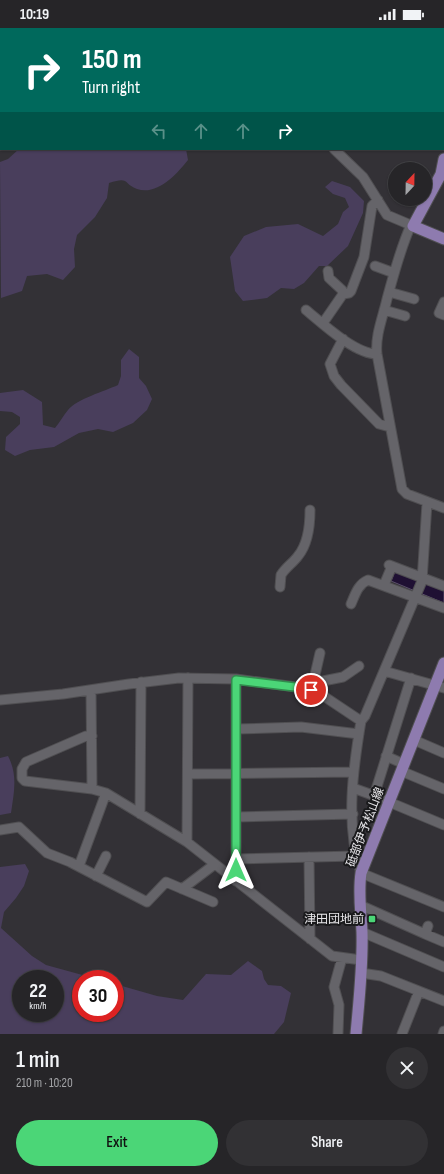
<!DOCTYPE html>
<meta charset="utf-8">
<style>
:root{--surface:#262528;--page:#323134;--text:#f1f3f6;--muted:#a4a5a8;--line:#424245;--accent:#4bd677}
body{margin:0;font-family:"Sofia Sans Condensed","Noto Sans JP",sans-serif;background:var(--page);color:var(--text);height:100vh;display:flex;flex-direction:column;font-size:15px;white-space:nowrap}
*{box-sizing:border-box;margin:0}
p{font-size:13px;color:var(--muted)}
.icon{flex:none;width:22px;height:22px;fill:none;stroke:currentColor;stroke-width:2;stroke-linecap:round;stroke-linejoin:round}
.map{position:relative;height:1006px;overflow:hidden}
.side{display:flex;flex-direction:column;background:var(--surface);flex:1}
.side>*{flex:none}
.top-card{position:absolute;left:0px;top:0px;width:444px;height:122px;box-shadow:0 1px 3px #0004,0 0 0 1px var(--line);background:#00695c;color:#fff;overflow:hidden}
.needle{width:26px;rotate:22deg}
.tools{position:absolute;left:388px;top:134px;display:grid;gap:8px}
.tools a{display:grid;place-items:center;width:44px;height:44px;border-radius:50%;background:var(--surface);box-shadow:0 1px 3px #0004,0 0 0 1px var(--line);font-size:20px}
.speed{position:absolute;left:12px;top:942px;display:flex;gap:8px;font-size:20px;font-weight:700;text-align:center}
.speed>*{display:grid;place-content:center;width:52px;height:52px;border-radius:50%;background:var(--surface);box-shadow:0 1px 3px #0004,0 0 0 1px var(--line);line-height:1}
.speed small{font-size:10px;font-weight:400}
.speed .limit{border:6px solid #d22;background:#fff;color:#111}
.pin{position:absolute;display:grid;place-items:center;width:34px;height:34px;color:#fff;margin:-17px;border:2px solid #fff;border-radius:50%;box-shadow:0 1px 4px #0007}
.me{position:absolute;width:44px;margin:-22px;rotate:0deg;stroke-linejoin:round;filter:drop-shadow(0 0 3px #0008)}
.turn{display:flex;align-items:center;gap:14px;height:84px;padding:0 16px;font-size:18px}
.turn .icon{width:52px;height:52px;stroke-width:2.5}
.turn b{display:block;font-size:28px;line-height:34px}
.lanes{display:flex;align-items:center;height:38px;padding:0 16px;background:#0003;justify-content:center;gap:20px;direction:ltr}
.lanes .off{opacity:.35}
.round{display:grid;place-items:center;flex:none;width:42px;height:42px;border-radius:21px;background:var(--page)}
.summary{display:flex;align-items:center;justify-content:space-between;height:68px;padding:0 16px}
h1{font-size:24px;font-weight:600;line-height:30px}
.action{display:flex;gap:8px;margin-top:auto;padding:8px 16px}
.action a{flex:1;height:46px;border-radius:24px;background:var(--accent);color:#111;font-size:16px;font-weight:600;line-height:46px;text-align:center}
.action a+a{background:var(--page);color:var(--text)}
.status{display:flex;justify-content:space-between;align-items:center;height:28px;padding:0 20px;background:var(--surface);direction:ltr}
.status svg{height:11px;fill:currentColor}
.map>svg:first-child{display:block}
</style>
<div class="status"><b>10:19</b><svg viewBox="0 0 49 12"><path d="M0 12V9h3v3zM5 12V6h3v6zM10 12V3h3v9zM15 12V0h3v12zM26 1h20v11H26zM47 4h2v5h-2z"/></svg></div>
<div class="map">
<svg width="444" height="1006" viewBox="0 0 444 1006">
<rect width="100%" height="100%" fill="#333136"/>
<path fill="#493e5c" fill-rule="evenodd" d="M19 121C28 121 49 124 56 121H133L134 123 143 121H186L188 132C177 146 157 168 137 161 123 156 130 148 109 155L107 170 95 189 77 207 74 221 75 239 63 252 47 246 27 248 22 263 1 270 0 134 8 131Z
M332 153 350 159 364 173 363 185 348 218 327 238H319L304 255 294 261 281 260 267 270 243 273 235 263 230 229 244 208 266 199 298 196 323 208 338 196 343 184 349 179 345 170 333 166 325 159Z
M129 321 139 329V350L146 358 152 371 147 382 133 395 113 404 98 401 79 405 54 419 30 422 15 428 5 422 6 409 20 396V389L12 384 0 383V365L23 362 42 374 43 397 55 400C60 394 63 388 68 382 77 371 105 363 118 357L121 348V332Z
M8 728C18 747 14 764 11 785L0 787V730Z
M25 836 29 843 24 858 16 870 4 884 1 900 32 928 46 937 97 951H81V985H115V956L157 968 183 972 206 946 231 947 248 933 262 943 264 951 268 957 281 958 291 965 284 994 274 1006H0V839ZM21 951H55V985H21Z"/>
<path fill="#1f1033" stroke="#5b506a" d="M395 543 444 562V575L391 553Z"/>
<g fill="none" stroke-linecap="round" stroke-linejoin="round">
<g stroke="#504f52" stroke-width="11">
<path id="minor" d="M185 0 186 1
M271 1V0
M443 65H444
M443 115H444
M334 121 363 149 387 187 413 198
M411 197C400 221 394 246 387 271 383 289 375 307 377 326L402 461 407 466 444 480
M375 238 394 245
M389 264 414 271
M343 266 349 265 351 263 364 229 372 178 378 172
M444 274 439 285 444 287
M306 282C323 296 355 326 377 326
M384 282 405 288
M323 295 343 266 342 262 329 250 328 243
M343 311 330 336 334 348 341 357 379 396 390 399
M427 475 422 553 365 688 361 693C353 741 345 797 361 845L444 879
M389 537 444 558
M384 557 392 538
M280 559 281 547C286 539 293 535 298 528 308 516 310 496 310 482
M351 576C355 567 358 556 368 552L444 580
M384 643 444 660
M313 655 343 649 359 638
M312 660 320 625
M91 662 92 761 106 765 187 814 332 928 361 932
M0 672 63 666 129 656 179 650 236 651 303 660 319 665 361 693
M236 701 301 699 359 706
M92 708H86L26 734 22 741V750L25 753 92 761
M414 712 444 725
M386 728 404 736
M401 743 444 761
M188 746 353 744
M353 760 389 773
M374 768 411 650
M389 774 444 797
M140 786 141 654
M236 789 353 786
M0 802 19 799 47 825 70 834 147 874 166 854 213 874
M187 814 188 650
M309 829 310 911
M236 831 355 828
M79 838 106 765
M96 848 106 828
M236 853V651
M182 861 215 836
M360 877 425 906
M428 898 425 906 444 914
M362 904 444 939
M361 945 381 948 444 973
M338 1006 339 977 334 959 342 930
M402 1006 419 963
M443 1006 444 1003"/>
</g>
<g stroke="#504f52" stroke-width="13">
<path id="major" d="M444 131 441 146 413 198 444 211
M356 1006C359 972 363 938 362 904 361 883 358 865 361 845L444 635"/>
</g>
<use href="#minor" stroke="#656469" stroke-width="9"/>
<use href="#major" stroke="#8e7baf" stroke-width="11"/>
</g>
<g fill="none" stroke-linecap="round" stroke-linejoin="round">
<g stroke="#318b4d" stroke-width="10">
<path id="route" d="M236 842V652L303 660 311 662"/>
</g>
<use href="#route" stroke="#4bd677" stroke-width="7"/>
</g>
<rect fill="#4bd677" stroke="#1a1a1c" stroke-width="1.5" x="368" y="887" width="8" height="8" rx="2"/>
<g text-anchor="middle" stroke-width="4" stroke-linejoin="round" paint-order="stroke">
<g font-size="12" fill="#e8e7ea" stroke="#1a1a1c">
<text transform="translate(365 799) rotate(-69)" y="4">砥部伊予松山線</text>
</g>
<g font-size="12" fill="#e8e7ea" stroke="#1a1a1c" text-anchor="end">
<text x="364" y="895">津田団地前</text>
</g>
</g>
</svg>
<div class="tools">
<a><svg class="needle" viewBox="-14 -14 28 28"><path d="M0-13l5 13h-10z" fill="#e53935"/><path d="M0 13l5-13h-10z" fill="#a4a5a8"/></svg></a>
</div>
<div class="speed"><div>22<small>km/h</small></div><div class="limit">30</div></div>
<div class="pin" style="left:311px;top:662px;background:#d93025"><svg class="icon" aria-label="arrive" viewBox="0 0 24 24"><path d="M6 21V4h12l-3 4 3 4H6"/></svg></div>
<svg class="me" style="left:236px;top:842px" viewBox="-20 -20 40 40"><path d="M0-17L14 15 0 8-14 15z" fill="#4bd677" stroke="#fff" stroke-width="4"/></svg>
<div class="top-card">
<div class="turn"><svg class="icon" aria-label="right" viewBox="0 0 24 24"><path d="M7 20v-9h11M14 6l5 5-5 5"/></svg><div><b>150 m</b>Turn right</div></div>
<div class="lanes"><svg class="icon off" aria-label="left" viewBox="0 0 24 24"><path d="M17 20v-9H6M10 6l-5 5 5 5"/></svg><svg class="icon off" aria-label="ahead" viewBox="0 0 24 24"><path d="M12 20V5M6 11l6-6 6 6"/></svg><svg class="icon off" aria-label="ahead" viewBox="0 0 24 24"><path d="M12 20V5M6 11l6-6 6 6"/></svg><svg class="icon" aria-label="right" viewBox="0 0 24 24"><path d="M7 20v-9h11M14 6l5 5-5 5"/></svg></div>
</div>
</div>
<section class="side">
<div class="summary"><div><h1>1 min</h1><p>210 m · 10:20</p></div><a class="round"><svg class="icon" aria-label="close" viewBox="0 0 24 24"><path d="M6 6l12 12M18 6L6 18"/></svg></a></div>
<div class="action"><a>Exit</a><a>Share</a></div>
</section>
